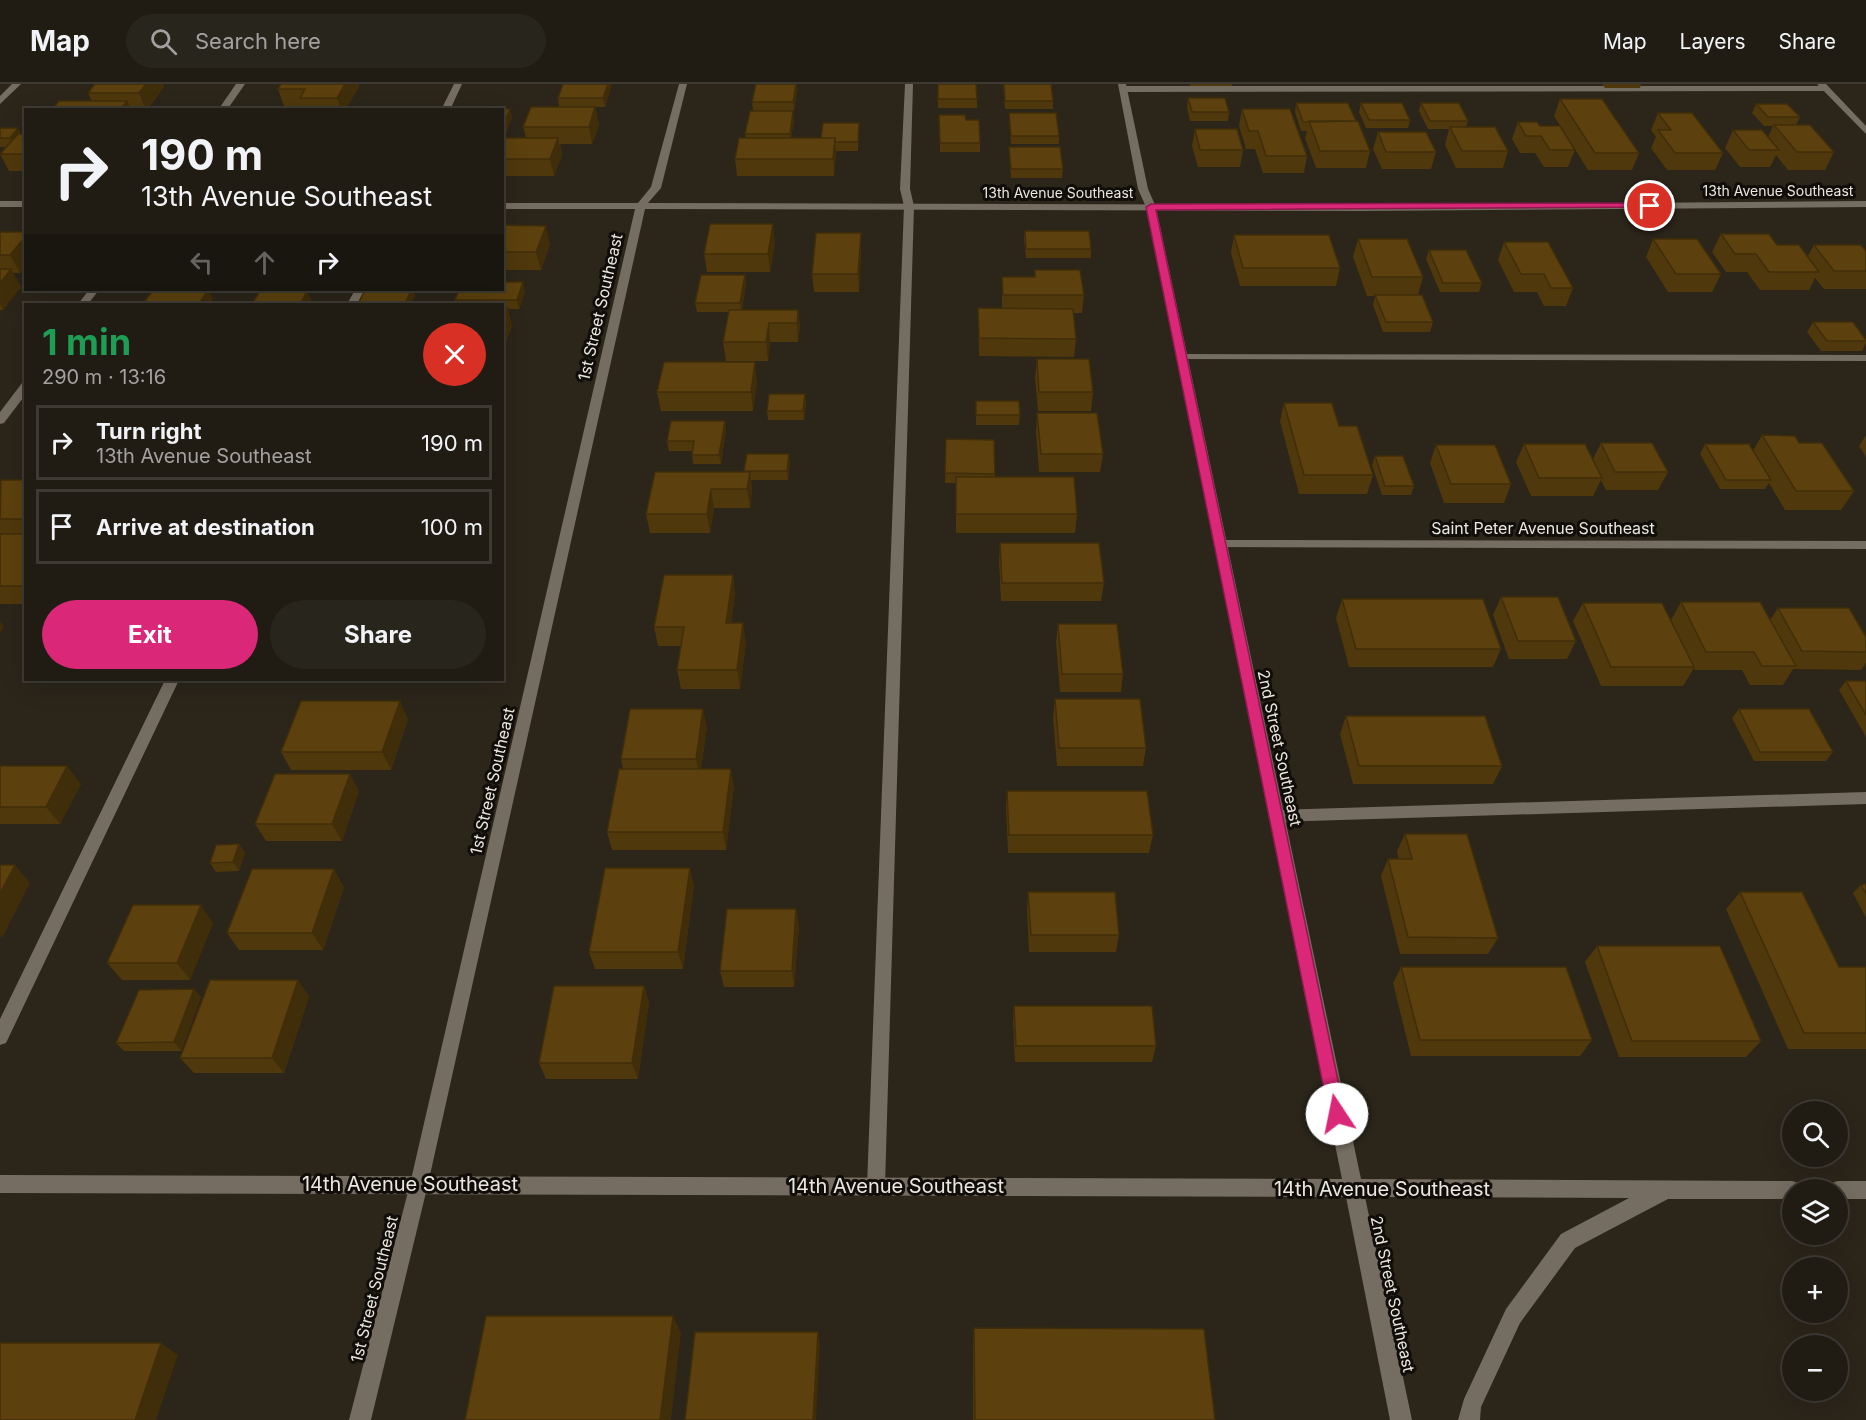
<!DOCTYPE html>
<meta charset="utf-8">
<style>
:root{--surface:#201c14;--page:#28251d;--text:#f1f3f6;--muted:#a2a1a0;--line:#3d3a34;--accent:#db2777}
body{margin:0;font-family:Inter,sans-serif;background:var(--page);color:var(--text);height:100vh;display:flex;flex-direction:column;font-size:22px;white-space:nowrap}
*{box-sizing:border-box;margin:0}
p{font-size:20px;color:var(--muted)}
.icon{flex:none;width:33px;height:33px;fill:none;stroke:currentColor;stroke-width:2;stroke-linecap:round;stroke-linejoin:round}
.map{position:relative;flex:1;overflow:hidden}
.sheet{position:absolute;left:24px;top:219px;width:480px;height:378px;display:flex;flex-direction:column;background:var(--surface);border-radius:0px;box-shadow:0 6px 24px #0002,0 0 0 2px var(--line)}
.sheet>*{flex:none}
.guide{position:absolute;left:24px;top:24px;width:480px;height:183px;border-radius:0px;box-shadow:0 6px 24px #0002,0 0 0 2px var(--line);background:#201c14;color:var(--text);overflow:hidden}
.controls{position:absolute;left:1782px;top:1017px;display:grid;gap:12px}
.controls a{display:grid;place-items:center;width:66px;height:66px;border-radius:50%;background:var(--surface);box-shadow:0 6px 24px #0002,0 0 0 2px var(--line);font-size:30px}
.pin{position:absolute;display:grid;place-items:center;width:51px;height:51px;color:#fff;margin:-26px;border:3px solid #fff;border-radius:50%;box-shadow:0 2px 6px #0007}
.me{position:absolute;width:66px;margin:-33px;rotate:349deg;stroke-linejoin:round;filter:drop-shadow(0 0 4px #0008)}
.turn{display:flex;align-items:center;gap:21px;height:126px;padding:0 18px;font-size:27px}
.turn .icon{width:78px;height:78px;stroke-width:2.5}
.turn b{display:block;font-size:42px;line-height:51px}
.lanes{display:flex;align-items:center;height:57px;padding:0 18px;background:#0003;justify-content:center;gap:30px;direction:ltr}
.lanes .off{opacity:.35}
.round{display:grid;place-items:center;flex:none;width:63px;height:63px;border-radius:32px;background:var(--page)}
.head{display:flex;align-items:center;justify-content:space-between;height:102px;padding:0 18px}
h1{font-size:36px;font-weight:700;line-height:45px;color:#1e9e55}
.button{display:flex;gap:12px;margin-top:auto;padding:12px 18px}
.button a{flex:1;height:69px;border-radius:36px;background:var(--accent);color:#fff;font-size:24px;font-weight:700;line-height:69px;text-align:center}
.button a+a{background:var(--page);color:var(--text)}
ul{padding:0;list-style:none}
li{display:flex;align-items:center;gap:18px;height:75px;margin:0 12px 9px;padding:0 6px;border:3px solid var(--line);border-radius:0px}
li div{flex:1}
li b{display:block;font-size:22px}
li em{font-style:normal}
header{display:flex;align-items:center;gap:36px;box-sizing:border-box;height:84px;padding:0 30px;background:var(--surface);border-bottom:2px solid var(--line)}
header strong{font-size:28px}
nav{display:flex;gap:33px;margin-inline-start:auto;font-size:21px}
.search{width:420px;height:54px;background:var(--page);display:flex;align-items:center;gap:15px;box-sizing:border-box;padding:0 21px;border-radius:33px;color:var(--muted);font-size:22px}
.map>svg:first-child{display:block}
</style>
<header>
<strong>Map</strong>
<div class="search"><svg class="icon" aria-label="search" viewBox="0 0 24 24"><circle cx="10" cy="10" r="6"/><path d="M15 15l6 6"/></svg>Search here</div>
<nav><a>Map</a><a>Layers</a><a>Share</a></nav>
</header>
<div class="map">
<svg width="1866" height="1336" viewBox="0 0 1866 1336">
<rect width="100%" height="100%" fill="#2b251a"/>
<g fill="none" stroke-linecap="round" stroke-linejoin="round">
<path fill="#756d61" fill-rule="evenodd" d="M12 0H21L0 20V12Z
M454 0H462L450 26H441Z
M905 0H913L910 105 914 122 885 1102 883 1109 876 1111 869 1109 867 1102 904 122 900 105Z
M1826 2 1829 3V7L1123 8 1119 5 1123 2Z
M355 206H365L357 220H347Z
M1182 270 1866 271V277L1178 275 1176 273Z
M165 596H179L6 959 0 961V935Z
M1866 708V720L1276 738 1270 736 1268 732 1270 728 1276 726Z"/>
<path fill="#756d61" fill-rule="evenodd" d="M236 0H245L227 26H218Z
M679 0H687L661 104 648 119 1362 121 1866 117V123L1362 127 645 125 428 1100 371 1336H349L410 1100 635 125H502V119H638L651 103Z
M0 117H26V123H0Z
M89 206H99L88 220H78Z
M26 298V310L4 339 0 340V328L22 299Z
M1220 456 1866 457V465L1215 463 1213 460Z"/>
<path fill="#756d61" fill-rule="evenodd" d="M1118 0H1126L1148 105 1156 123 1361 1095 1792 1097 1799 1099 1801 1106H1792V1115H1668L1575 1164 1520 1239 1481 1323 1480 1336H1458L1464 1315 1506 1225 1561 1150 1629 1114 1365 1113 1412 1336H1390L1346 1113 0 1109V1091L1342 1095 1146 123 1138 105Z
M1817 0H1826L1866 42V50Z
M1838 1097H1866V1115H1838V1106H1829L1831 1099Z"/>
</g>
<path fill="#4f380c" d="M281 0H358L359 3 345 26H304L303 22H284L278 5Z
M563 0H611V3L605 23H559L558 14Z
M938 0 977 15V24H938Z
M1003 0 1053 17V25H1005Z
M1190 0H1232V2H1190Z
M1602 0H1641L1640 4H1605Z
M164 3 147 26H52L92 17 88 9Z
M797 5 794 27H753L752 18Z
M1188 14 1229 28 1228 37H1190L1187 23Z
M1560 15 1639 69 1632 86H1588L1554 32Z
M1296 19 1356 37 1370 67 1366 84H1316L1305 54 1307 47H1301L1295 28Z
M1361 19 1410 36 1408 44H1366L1359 28Z
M1421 19 1468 37 1466 43 1508 67 1503 84H1456L1445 61 1449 45H1428L1419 27Z
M1756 20 1800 33 1796 41 1834 68 1825 86H1788L1776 71 1770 83H1740L1725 64 1733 46 1768 53 1773 42H1764L1752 29Z
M595 23 599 41 592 60H560L562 71 554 92H502V26L512 33 504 54H526L523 43Z
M1242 25 1307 72 1304 89H1263L1255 65H1246L1239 42Z
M1009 29 1059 52V60H1011L1009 38Z
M1658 29 1723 69 1715 86H1667L1651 64 1656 53 1651 46Z
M939 31 966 36 980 59V68H940Z
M794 36 791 54H821L859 39 858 67H836L834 92H737L735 75 746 54 745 50Z
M1518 38 1540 42 1575 66 1568 83H1544L1535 69H1520L1512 55Z
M0 44 21 50H26V87H9L0 70 6 63H0Z
M1195 45 1243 66 1240 83H1198L1192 62Z
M1378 48 1436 68 1431 85H1382L1373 65Z
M1009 63 1063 85 1062 94H1011L1009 72Z
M502 141 550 160 541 186H502Z
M1025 147 1091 165V174H1026L1024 156Z
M0 148H26V183L20 189H13L21 203 3 226H0Z
M1721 150 1777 161 1807 173 1814 161 1866 167V205H1824L1815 194 1809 206H1760L1747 188H1726L1712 168Z
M1234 151 1340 184 1336 202H1240L1231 169Z
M1358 155 1423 193 1418 211 1433 238 1430 248H1383L1373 221 1375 212H1367L1353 173Z
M1653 155 1721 190 1712 208H1668L1646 173Z
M775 158 770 188H707L704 170Z
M1504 158 1573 204 1566 222H1544L1537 208H1514L1498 176Z
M1429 166 1482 199 1479 208H1440L1426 175Z
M861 167 859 208H814L812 190Z
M1035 186 1084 211 1082 229H1073L1076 255 1074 273 979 272 978 224H1002V193H1034Z
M745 191 746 200 742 226H798L800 244 798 258H770L768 277H726L723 258 729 228H697L695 219Z
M365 206H413L415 212 411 220H358Z
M525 208 519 225H508L512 242 502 268V220H456L455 216Z
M1813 238 1866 256V259L1862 267H1821L1807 248Z
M1037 275 1093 308 1091 327H1038L1035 294Z
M757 297 753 327H661L657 308Z
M805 310 806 320 804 336H768L767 327Z
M976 317 1020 331 1019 341H976Z
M1284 319 1339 342 1373 391 1367 410H1299L1280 337Z
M1037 329 1103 370 1100 388H1039L1036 348Z
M725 337 726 346 721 380H693L692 371 693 367H669L667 357Z
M1762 351 1799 359 1854 407 1841 426H1785L1769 399 1765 405H1720L1700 370 1705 360 1753 367Z
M1866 351V373L1859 362Z
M946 355 994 356 995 393 1077 430 1075 449H956V399H945Z
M1601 359 1668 388 1658 406H1606L1601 396 1593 412H1531L1516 378 1524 360 1593 375Z
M1436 361 1511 400 1504 419H1444L1430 379Z
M1375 372 1414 402 1411 411H1382L1372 381Z
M790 379 788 396H751L752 406 750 424H714L710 449H650L646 430 744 388V387Z
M26 396V520H0V397Z
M1000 459 1104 499 1101 517H1001L999 478Z
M733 491 735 510 731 539 746 558 740 605H681L677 586 681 562H658L654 543Z
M1501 513 1576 557 1567 575H1509L1493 531Z
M1342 515 1501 565 1493 583H1349L1336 534Z
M1681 518 1770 536 1778 524 1866 553V579L1861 586 1793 585 1783 601H1750L1742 586H1695L1694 584 1683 602H1601L1573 537 1583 519 1671 536Z
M1058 540 1123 590 1121 608H1060L1056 559Z
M1846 597H1866V653L1839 606Z
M1055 615 1146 664 1143 682H1057L1053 633Z
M1739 625 1833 668 1826 677H1754L1732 634Z
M1346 632 1502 682 1493 700H1353L1340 650Z
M408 635 391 686H291L281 668Z
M707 643 701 685 734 703 726 766H612L607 748 623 685 621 675Z
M0 682 81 700 60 740H0Z
M359 707 342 757H266L255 740Z
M1007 707 1153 751 1149 769H1008L1006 724Z
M1405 750 1498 854 1488 870H1400L1381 792 1388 775H1399L1397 767Z
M239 760 245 769 239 787 216 788 210 779Z
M1866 800V834L1853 809 1861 801Z
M694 801 683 885H595L589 868Z
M344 803 323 866H239L227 849Z
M1028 808 1119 851 1116 868H1029L1027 825Z
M1740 808 1839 883H1866V965H1788L1726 825Z
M796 825 799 842 794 903H724L720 887Z
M213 839 190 896H122L107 879Z
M1597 862 1761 957 1746 973H1619L1585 878Z
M1401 883 1592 956 1580 972H1411L1393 899Z
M298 896 309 913 284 989H194L180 974Z
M644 902 649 918 638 995H546L539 979Z
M194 905 201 913 181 967H124L116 959Z
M1014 922 1156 962 1152 978H1015L1013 938Z
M974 1244 1215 1336H973V1261Z"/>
<path fill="#402e0a" d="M146 0H163L164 3 146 26 139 9Z
M345 0H358L359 3 345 26H341L337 14Z
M608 0H611V3L605 23 603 14Z
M796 0H797V5L794 27 793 18Z
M127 17 131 26H120Z
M595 23 599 41 592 60 589 43Z
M510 25 512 33 502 57V43Z
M793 27 794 36 790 59V50Z
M18 44 23 53 14 63 10 54Z
M558 54 562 71 554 92 550 75Z
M835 54 836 71 834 92 833 75Z
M773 140 775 158 770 188 768 170Z
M546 142 550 160 541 186 536 168Z
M861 149V167L859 208 858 190Z
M26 152V183L20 189 10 171Z
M11 185 21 203 3 226 0 220V199Z
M745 191 746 200 741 228 740 219Z
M523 198 525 208 519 225 517 216Z
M208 206 213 215 209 220H199Z
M411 206H413L415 212 411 220H405Z
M307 207 311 216 308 220H300Z
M507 224 512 242 502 268V237Z
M798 226 800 244 798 258 797 239Z
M769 239 770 258 768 277 766 258Z
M755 278 757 297 753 327 751 308Z
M805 310 806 320 804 336 803 327Z
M725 337 726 346 721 380 719 371Z
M789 370 790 379 788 396 787 387Z
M750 388 752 406 750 424 747 405Z
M711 405 714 424 710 449 707 430Z
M733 491 735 510 729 558 726 539Z
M0 537 4 543 0 549Z
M743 539 746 558 740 605 737 586Z
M400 617 408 635 391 686 382 668Z
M703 625 707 643 700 693 696 675Z
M67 682 81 700 60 740 46 723Z
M731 685 734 703 726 766 723 748Z
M350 690 359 707 342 757 332 740Z
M239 760 245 769 239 787 233 778Z
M15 781 30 799 2 854 0 852V809Z
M690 784 694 801 683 885 678 868Z
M334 785 344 803 323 866 312 849Z
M201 821 213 839 190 896 177 879Z
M796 825 799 842 794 903 792 887Z
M298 896 309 913 284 989 272 974Z
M644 902 649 918 638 995 632 979Z
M194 905 201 913 181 967 174 958Z
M673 1232 681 1249 671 1336H660Z
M818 1248 820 1260 816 1336H813Z
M161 1259 178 1271 156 1336H135Z"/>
<path fill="#5c410e" stroke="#402e0a" stroke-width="1.5" d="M95 0H146L139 9H88Z
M281 0H345L337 14H300L305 5H278Z
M563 0H608L603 14H558Z
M756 0H796L793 18H752Z
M938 0H976L977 15H938Z
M1004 0H1051L1053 17H1005Z
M1188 14H1225L1229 28H1192Z
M1560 15H1602L1639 69H1595Z
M59 17H127L120 26H52Z
M1296 19H1348L1356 37 1303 38Z
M1361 19H1402L1410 36H1369Z
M1421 19H1459L1468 37H1430Z
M1756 20H1787L1800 33H1768Z
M531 23H595L589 43H523Z
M473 25H510L502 43V26H472Z
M1242 25H1290L1307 72H1266L1258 47H1249Z
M750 27H793L790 50H745Z
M1009 29H1056L1059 52H1011Z
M1658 29H1692L1723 69H1675L1658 46H1671Z
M939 31H965L966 36H979L980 59H940Z
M1309 37H1358L1370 67H1320Z
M1518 38H1537L1540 42H1560L1575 66H1550L1541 52H1526Z
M823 39H859L858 58H835V54H821Z
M1774 41H1810L1834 68H1797Z
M1450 43H1495L1508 67H1462Z
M0 44H18L10 54H0Z
M1195 45H1237L1243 66H1200Z
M1733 46H1762L1779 66H1749Z
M1378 48H1426L1436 68H1386Z
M18 50H26V70H0Z
M502 54H558L550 75H502Z
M739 54H835L833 75H735Z
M1009 63H1060L1063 85H1011Z
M710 140H773L768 170H704Z
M502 141 546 142 536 168H502Z
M1025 147H1089L1091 165H1026Z
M0 148H26V152L10 171H0Z
M816 149H861L858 190H812Z
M1721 150H1769L1777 161H1799L1819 188H1769L1756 170H1735Z
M1234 151H1329L1340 184H1243Z
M1358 155H1407L1423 193H1372Z
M1653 155H1697L1721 190H1676Z
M1504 158H1548L1573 204H1551L1544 190H1521Z
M1814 161H1861L1866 167V187H1834Z
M1429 166H1466L1482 199H1443Z
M0 185H11L0 199Z
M1035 186H1080L1084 211H1003L1002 193H1035Z
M701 191H745L740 219H695Z
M502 198H523L517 216H455L459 206H502Z
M153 206H208L199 220H143Z
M365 206H411L405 220H358Z
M260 207H307L300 220H252Z
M1375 211H1422L1433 238H1386Z
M502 224H507L502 237Z
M978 224 1073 225 1076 255 979 254Z
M729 226H798L797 239H769L766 258H723Z
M1813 238H1853L1866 256V257H1827Z
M1037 275H1089L1093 308H1039Z
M664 278H755L751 308H657Z
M769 310H805L803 327H767Z
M976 317H1019L1020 331H976Z
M1284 319H1332L1339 342H1357L1373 391H1304Z
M1037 329H1097L1103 370H1041Z
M671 337H725L719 371H692L694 357H667Z
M1762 351 1795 352 1799 359H1822L1854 407H1796Z
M946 355 994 356 995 390 945 389Z
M1601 359H1652L1668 388H1615Z
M1524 360H1585L1602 394H1539Z
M1705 360H1749L1771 396H1726Z
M1436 361H1495L1511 400H1451Z
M747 370H789L787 387H744Z
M1375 372H1403L1414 402H1385Z
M655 388H750L747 405H711L707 430H646Z
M956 393H1074L1077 430H956Z
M1 396H26V435H0Z
M0 450H26V502H0Z
M1000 459H1099L1104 499H1002Z
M664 491H733L726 539H743L737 586H677L684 543H654Z
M1501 513H1558L1576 557H1518Z
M1342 515H1483L1501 565H1356Z
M1681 518H1760L1796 582H1762L1754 568H1706Z
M1583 519H1662L1694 583H1611Z
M1778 524H1849L1866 553V568L1802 567Z
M1058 540H1117L1123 590H1062Z
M1846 597H1866V631Z
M1055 615H1140L1146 664H1059Z
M301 617H400L382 668H281Z
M630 625H703L696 675H621Z
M1739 625H1809L1833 668H1760Z
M1346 632H1485L1502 682H1359Z
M0 682H67L46 723H0Z
M619 685H731L723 748H607Z
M275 690H350L332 740H255Z
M1007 707H1147L1153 751H1009Z
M1405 750H1467L1498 854 1408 853 1388 775H1412Z
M239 760 233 778 210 779 216 761Z
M0 781H15L0 809Z
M605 784H690L678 868H589Z
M252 785H334L312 849H227Z
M1866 800V810L1861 801Z
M1028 808H1115L1119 851H1031Z
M1740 808H1802L1839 883H1866V949H1804Z
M133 821H201L177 879H107Z
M727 825H796L792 887H720Z
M1597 862H1720L1761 957H1632Z
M1401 883H1566L1592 956H1420Z
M210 896H298L272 974H180Z
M554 902H644L632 979H539Z
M194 905 174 958 116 959 139 906Z
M1014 922H1152L1156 962H1016Z
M486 1232H673L660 1336H465Z
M974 1244 1204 1245 1215 1336H975Z
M695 1248H818L813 1336H685Z
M0 1259H161L135 1336H0Z"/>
<path fill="#db2777" stroke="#8e194d" stroke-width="1.5" d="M1650 119 1653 120V123L1156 126 1345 1030 1343 1036 1337 1038 1331 1036 1329 1030 1146 123 1151 120Z"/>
<g text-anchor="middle" stroke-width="6" stroke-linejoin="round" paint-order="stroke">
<g font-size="14" fill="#ebe7e0" stroke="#110e0a">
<text x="1778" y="112">13th Avenue Southeast</text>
<text x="1058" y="114">13th Avenue Southeast</text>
</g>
<g font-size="16" fill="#ebe7e0" stroke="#110e0a">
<text transform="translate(600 223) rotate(-77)" y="6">1st Street Southeast</text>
<text x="1543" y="450">Saint Peter Avenue Southeast</text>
<text transform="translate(1280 664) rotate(78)" y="6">2nd Street Southeast</text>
<text transform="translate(492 697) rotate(-77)" y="6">1st Street Southeast</text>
<text transform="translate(374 1205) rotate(-76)" y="6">1st Street Southeast</text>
<text transform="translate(1393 1210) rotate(78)" y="6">2nd Street Southeast</text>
</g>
<g font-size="20" fill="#ebe7e0" stroke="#110e0a">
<text x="410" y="1107">14th Avenue Southeast</text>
<text x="896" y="1109">14th Avenue Southeast</text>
<text x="1382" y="1112">14th Avenue Southeast</text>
</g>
</g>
</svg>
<div class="controls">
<a><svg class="icon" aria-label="search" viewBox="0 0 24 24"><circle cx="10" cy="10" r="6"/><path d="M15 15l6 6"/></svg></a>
<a><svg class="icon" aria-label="layers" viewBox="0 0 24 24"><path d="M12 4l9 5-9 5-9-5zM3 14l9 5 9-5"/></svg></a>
<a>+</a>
<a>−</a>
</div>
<div class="pin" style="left:1650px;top:122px;background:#d93025"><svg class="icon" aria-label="arrive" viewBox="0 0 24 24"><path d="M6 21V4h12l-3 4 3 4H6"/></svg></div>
<svg class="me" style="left:1337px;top:1030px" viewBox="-20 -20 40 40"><circle r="19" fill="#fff"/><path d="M0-13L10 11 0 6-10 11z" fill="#db2777"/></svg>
<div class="guide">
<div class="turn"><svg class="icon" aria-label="right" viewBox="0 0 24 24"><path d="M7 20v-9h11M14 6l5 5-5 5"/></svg><div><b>190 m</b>13th Avenue Southeast</div></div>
<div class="lanes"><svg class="icon off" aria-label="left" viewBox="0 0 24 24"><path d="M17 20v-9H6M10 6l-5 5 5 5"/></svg><svg class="icon off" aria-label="ahead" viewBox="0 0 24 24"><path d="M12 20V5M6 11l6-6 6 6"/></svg><svg class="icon" aria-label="right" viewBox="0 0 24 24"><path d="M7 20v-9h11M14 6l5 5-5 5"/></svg></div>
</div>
<section class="sheet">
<div class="head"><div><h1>1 min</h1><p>290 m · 13:16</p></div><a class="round" style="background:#d93025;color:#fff"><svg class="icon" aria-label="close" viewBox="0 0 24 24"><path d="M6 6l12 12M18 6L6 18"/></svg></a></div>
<ul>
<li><svg class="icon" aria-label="right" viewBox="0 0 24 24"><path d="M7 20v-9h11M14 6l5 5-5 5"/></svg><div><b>Turn right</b><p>13th Avenue Southeast</p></div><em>190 m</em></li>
<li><svg class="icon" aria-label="arrive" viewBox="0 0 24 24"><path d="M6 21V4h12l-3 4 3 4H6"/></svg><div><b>Arrive at destination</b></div><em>100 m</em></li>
</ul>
<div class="button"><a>Exit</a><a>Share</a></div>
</section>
</div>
